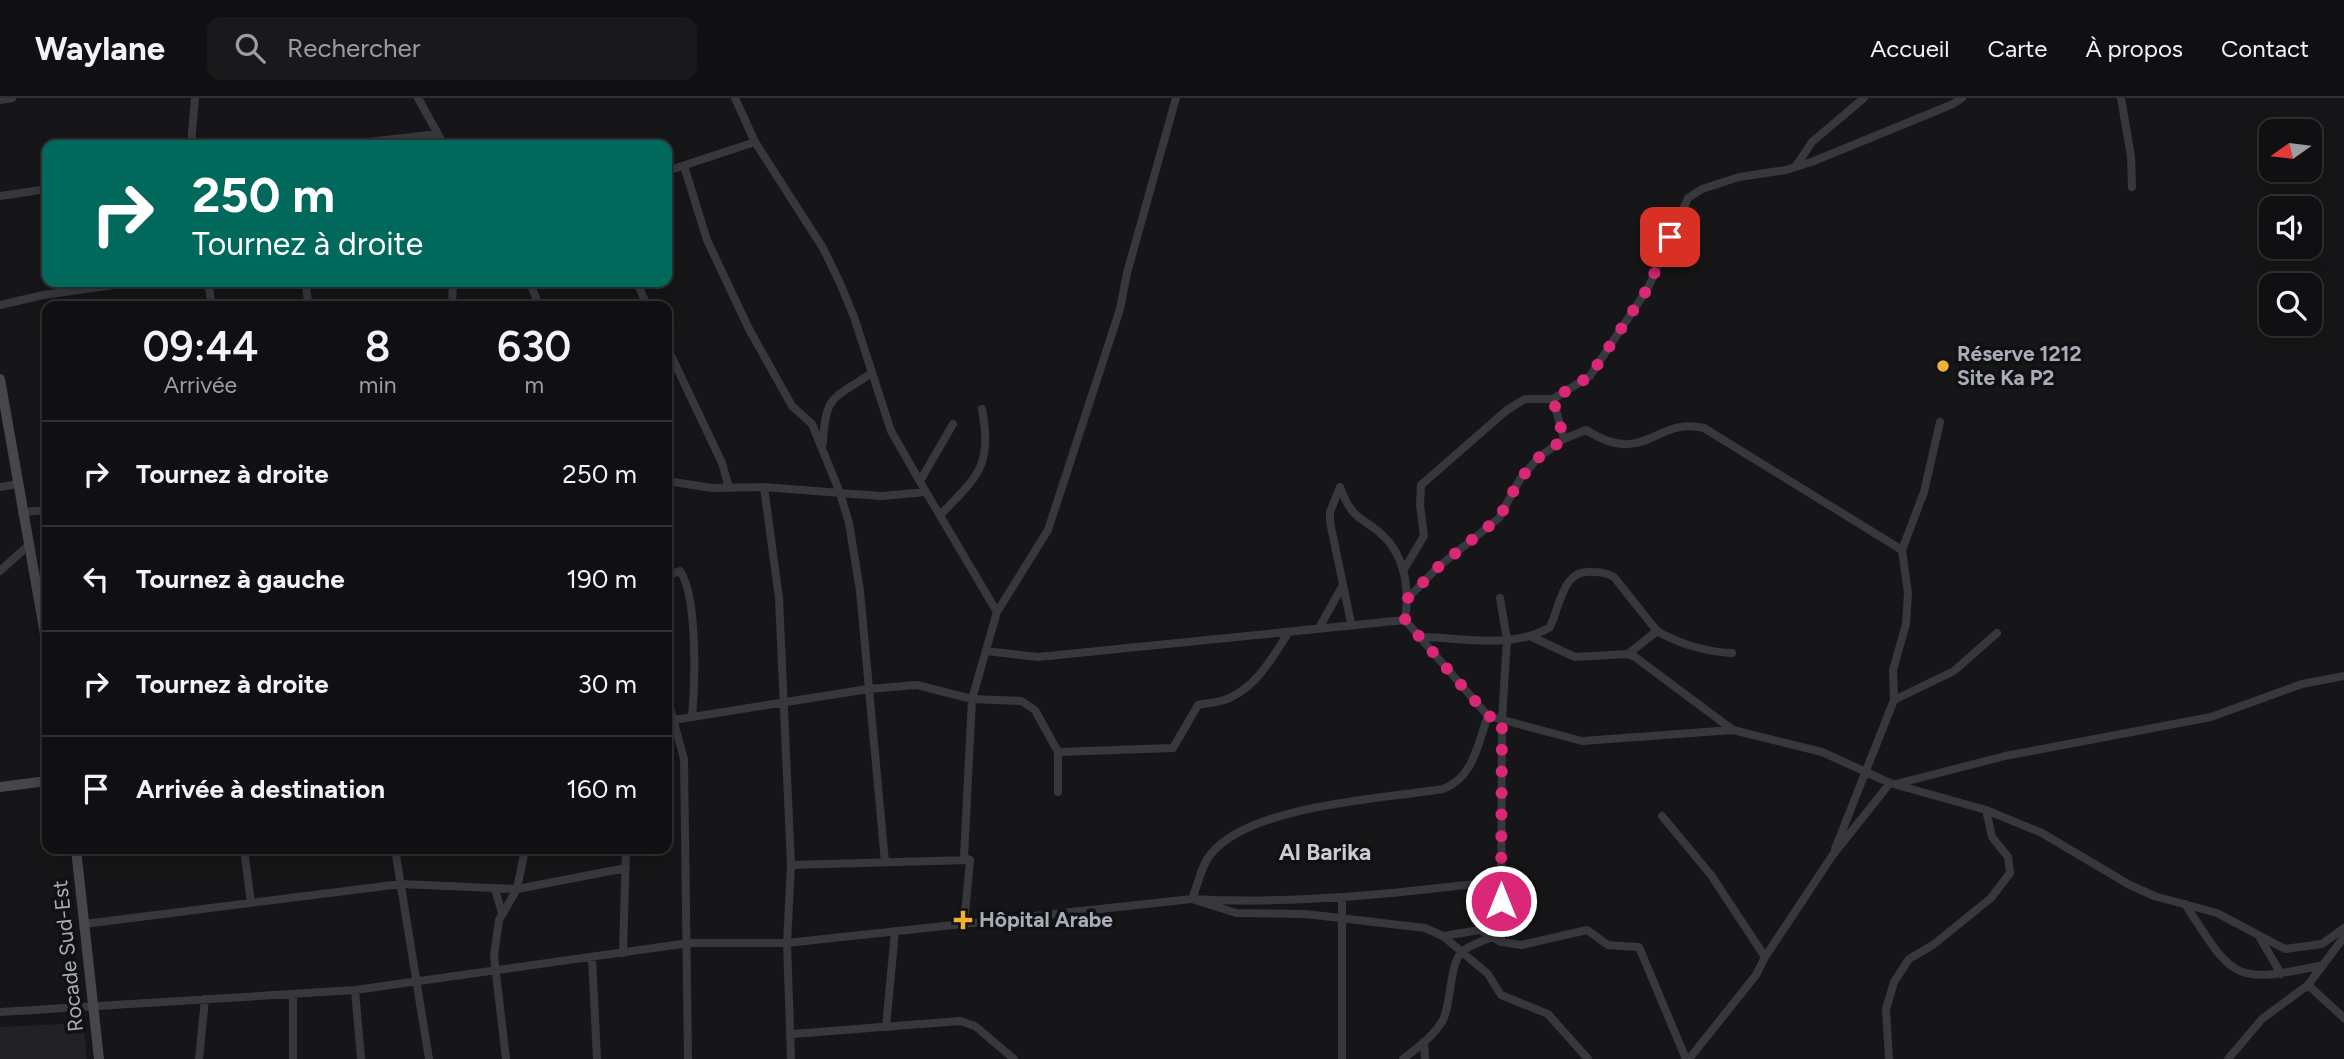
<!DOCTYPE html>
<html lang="fr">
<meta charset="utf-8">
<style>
:root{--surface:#101012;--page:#19191b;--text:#f1f3f6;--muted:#9c9d9f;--line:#303032}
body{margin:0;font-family:Figtree,sans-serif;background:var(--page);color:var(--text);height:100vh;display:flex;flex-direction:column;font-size:26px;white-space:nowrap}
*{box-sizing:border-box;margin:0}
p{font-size:23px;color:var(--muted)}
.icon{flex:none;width:38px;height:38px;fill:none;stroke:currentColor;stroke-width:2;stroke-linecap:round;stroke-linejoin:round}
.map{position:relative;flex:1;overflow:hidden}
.drawer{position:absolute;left:42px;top:203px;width:630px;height:553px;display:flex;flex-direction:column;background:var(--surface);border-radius:14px;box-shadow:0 4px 18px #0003,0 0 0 2px var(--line)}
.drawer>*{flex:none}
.top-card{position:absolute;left:42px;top:42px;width:630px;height:147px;border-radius:14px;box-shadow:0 4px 18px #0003,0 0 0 2px var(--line);background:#00695c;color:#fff;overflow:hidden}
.needle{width:46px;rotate:256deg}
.tools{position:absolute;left:2259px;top:21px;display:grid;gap:14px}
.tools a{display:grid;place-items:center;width:63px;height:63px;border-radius:14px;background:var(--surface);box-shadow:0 4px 18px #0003,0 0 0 2px var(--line);font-size:35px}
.pin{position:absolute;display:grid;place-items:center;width:60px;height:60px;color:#fff;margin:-30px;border-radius:14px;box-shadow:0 4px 10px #0006}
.me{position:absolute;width:77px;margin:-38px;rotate:0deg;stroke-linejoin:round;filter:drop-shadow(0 0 5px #0008)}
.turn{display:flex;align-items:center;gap:24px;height:147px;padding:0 35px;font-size:32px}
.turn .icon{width:91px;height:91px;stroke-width:2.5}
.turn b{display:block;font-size:49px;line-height:60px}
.eta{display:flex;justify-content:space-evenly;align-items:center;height:119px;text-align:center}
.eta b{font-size:42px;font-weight:600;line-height:49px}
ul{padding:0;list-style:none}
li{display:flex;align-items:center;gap:21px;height:105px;padding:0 35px;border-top:2px solid var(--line)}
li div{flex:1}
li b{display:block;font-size:26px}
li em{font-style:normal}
header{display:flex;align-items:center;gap:42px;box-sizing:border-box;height:98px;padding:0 35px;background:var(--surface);border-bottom:2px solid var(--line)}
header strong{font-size:33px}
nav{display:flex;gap:38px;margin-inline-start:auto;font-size:24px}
.search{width:490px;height:63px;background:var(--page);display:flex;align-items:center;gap:18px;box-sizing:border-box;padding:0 24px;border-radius:14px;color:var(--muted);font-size:26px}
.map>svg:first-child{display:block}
</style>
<header>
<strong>Waylane</strong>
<div class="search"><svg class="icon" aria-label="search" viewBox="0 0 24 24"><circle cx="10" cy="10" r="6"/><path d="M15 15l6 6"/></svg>Rechercher</div>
<nav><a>Accueil</a><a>Carte</a><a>À propos</a><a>Contact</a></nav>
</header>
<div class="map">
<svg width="2344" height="961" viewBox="0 0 2344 961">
<rect width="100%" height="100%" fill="#161618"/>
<path fill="#222225" d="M83 925 87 961H0V929Z"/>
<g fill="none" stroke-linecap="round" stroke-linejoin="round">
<path stroke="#37383d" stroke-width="8" d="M418 0 444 47
M2121 0 2131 58 2132 89
M0 2 12 0
M191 47 195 0
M341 47 438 36
M684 68 707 142 749 231 792 308 812 326 840 395 882 398 926 394 891 333 854 219 840 185 823 150 755 44 735 0
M1796 68 1812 44 1864 0
M667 73 755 44
M0 98 47 91
M208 184 212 208
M305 184 309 208
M530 184 539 208
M637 184 647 208
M0 207 43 197 135 184
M452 208 453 184
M667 249 722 365 729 390
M1564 341 1553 301 1590 278 1648 190 1688 100 1702 91 1739 79 1786 72 1814 63 1953 6 1962 0
M823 345C825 296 834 301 870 276
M667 383 712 390 764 389 779 500 791 767 787 845 791 961
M920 383 953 326
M0 389 17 386
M764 389 840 395 849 425 860 493 885 764
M1340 389C1354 428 1367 418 1389 444 1407 467 1409 495 1405 522
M1340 389 1330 414V424L1351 525
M926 394 997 514
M22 414 47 412
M941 416C979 377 992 368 982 311
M0 473 30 446
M1403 473 1424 438 1420 407 1421 387 1507 312 1525 301H1553
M667 478 680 473C698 498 695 588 692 619
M1408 500 1437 470 1499 420 1520 381 1538 360 1564 341 1586 332C1646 370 1655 318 1704 330L1902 452
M1500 500 1507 542 1502 621 1501 844
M1319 530 1343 487
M1423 539C1463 540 1515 551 1550 529 1561 506 1562 471 1593 474 1601 474 1607 475 1614 479L1657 533C1679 546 1707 554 1732 555
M1532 539 1575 559 1628 556 1635 559 1733 632
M986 553 1038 559 1405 522 1488 618 1582 643 1733 632 1822 654 1890 685 1986 712 2042 735 2128 786 2154 798 2217 815 2285 851 2322 846 2344 830
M1628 556 1657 533
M667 599 684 661 688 961
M1894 602 1893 572 1906 526 1908 495 1902 452 1924 394 1940 324
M1488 618C1477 647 1474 679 1443 691 1382 701 1250 707 1211 756 1201 767 1198 787 1192 801L1236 815 1306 816 1425 830 1443 838 1488 876 1501 897 1548 916 1588 961
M667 623 868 591 917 587 972 601 1021 603 1035 612 1058 654V694
M1058 654 1173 650 1198 607C1206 605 1214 605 1221 603 1253 594 1272 561 1288 535
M1896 686 2005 658 2211 619 2302 586 2344 578
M1662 718 1711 777 1765 859
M244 751 251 805
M395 751 429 961
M1835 751 1894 602 1954 573 1997 535
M791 767 970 762
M495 791 502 815
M1342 800V961
M2185 806C2234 881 2232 887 2323 867
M84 826 401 786 517 791 626 770
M964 826 970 762 964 759 972 601 997 514 1048 432 1120 211 1127 175 1176 0
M1443 838 1480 832 1501 844 1521 847 1587 832 1608 847 1639 849 1686 961
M2260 840 2281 876
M623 855 626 751
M592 859 597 961
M2308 887 2344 920
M355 892 361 961
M0 914 355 892 689 845H787L1192 801C1296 807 1398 795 1501 783
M886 929 895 833
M792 936 960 923 975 928 1014 961
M1424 944 1425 961
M199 961 205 901
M293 961V896
M506 961 494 858 499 822 517 791 525 751
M1403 961C1417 950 1434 938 1443 922 1452 904 1449 864 1463 853 1470 847 1484 843 1493 838
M1689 961 1756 877 1765 859 1832 758 1890 685
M1889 961 1886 911 1894 884 1909 861 1933 847 1991 800 2010 775 2008 759 1992 739 1986 712
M2228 961 2262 921 2308 887 2344 839"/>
<path stroke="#45474d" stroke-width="10" d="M0 281 47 548
M0 689 47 683
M76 751 99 961"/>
</g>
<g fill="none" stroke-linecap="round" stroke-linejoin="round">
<path stroke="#db2777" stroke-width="12" stroke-dasharray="0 21.6" d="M1501 803 1502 621 1488 618 1405 522 1408 500 1437 470 1499 420 1520 381 1538 360 1564 341 1553 301 1590 278 1648 190 1670 139"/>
</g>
<g fill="#f2b134" stroke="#111113" stroke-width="2.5">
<circle cx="1943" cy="268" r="7"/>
<path d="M959.5 811.5h7v7h7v7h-7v7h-7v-7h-7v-7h7z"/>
</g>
<g text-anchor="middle" stroke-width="7" stroke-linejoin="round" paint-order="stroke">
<g font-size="21" font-weight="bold" fill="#a8adb8" stroke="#111113" text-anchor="start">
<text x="1957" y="263">Réserve 1212<tspan x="1957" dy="24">Site Ka P2</tspan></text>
<text x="979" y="829">Hôpital Arabe</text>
</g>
<g font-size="21" fill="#a8adb8" stroke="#111113">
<text transform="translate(68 858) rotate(-96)" y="7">Rocade Sud-Est</text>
</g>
<g font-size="23" font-weight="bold" fill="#c9ccd4" stroke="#111113">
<text x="1325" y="762">Al Barika</text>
</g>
</g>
</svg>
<div class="tools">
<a><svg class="needle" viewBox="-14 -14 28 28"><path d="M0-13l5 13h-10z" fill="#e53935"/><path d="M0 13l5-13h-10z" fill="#9c9d9f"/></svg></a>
<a><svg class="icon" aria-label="sound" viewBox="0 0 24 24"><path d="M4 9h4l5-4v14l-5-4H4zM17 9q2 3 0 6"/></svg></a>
<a><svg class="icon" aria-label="search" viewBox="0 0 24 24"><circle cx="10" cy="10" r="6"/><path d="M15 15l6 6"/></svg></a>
</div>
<div class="pin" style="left:1670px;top:139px;background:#d93025"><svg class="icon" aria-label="arrive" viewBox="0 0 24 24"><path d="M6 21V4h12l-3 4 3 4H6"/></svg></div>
<svg class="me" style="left:1501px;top:803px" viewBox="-20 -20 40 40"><circle r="17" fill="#db2777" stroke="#fff" stroke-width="3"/><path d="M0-11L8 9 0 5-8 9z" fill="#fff"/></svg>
<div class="top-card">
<div class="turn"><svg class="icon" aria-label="right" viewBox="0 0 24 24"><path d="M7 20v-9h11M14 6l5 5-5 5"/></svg><div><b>250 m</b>Tournez à droite</div></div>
</div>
<section class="drawer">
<div class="eta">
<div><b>09:44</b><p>Arrivée</p></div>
<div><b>8</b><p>min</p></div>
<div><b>630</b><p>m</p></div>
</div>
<ul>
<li><svg class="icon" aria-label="right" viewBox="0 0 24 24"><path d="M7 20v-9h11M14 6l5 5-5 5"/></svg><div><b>Tournez à droite</b></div><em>250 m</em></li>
<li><svg class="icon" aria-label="left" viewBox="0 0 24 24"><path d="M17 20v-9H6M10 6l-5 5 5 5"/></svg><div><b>Tournez à gauche</b></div><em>190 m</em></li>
<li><svg class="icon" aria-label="right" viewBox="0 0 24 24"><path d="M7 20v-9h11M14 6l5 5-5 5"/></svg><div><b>Tournez à droite</b></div><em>30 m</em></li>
<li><svg class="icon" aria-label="arrive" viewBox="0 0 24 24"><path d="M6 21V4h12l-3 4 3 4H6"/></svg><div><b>Arrivée à destination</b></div><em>160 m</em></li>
</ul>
</section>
</div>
